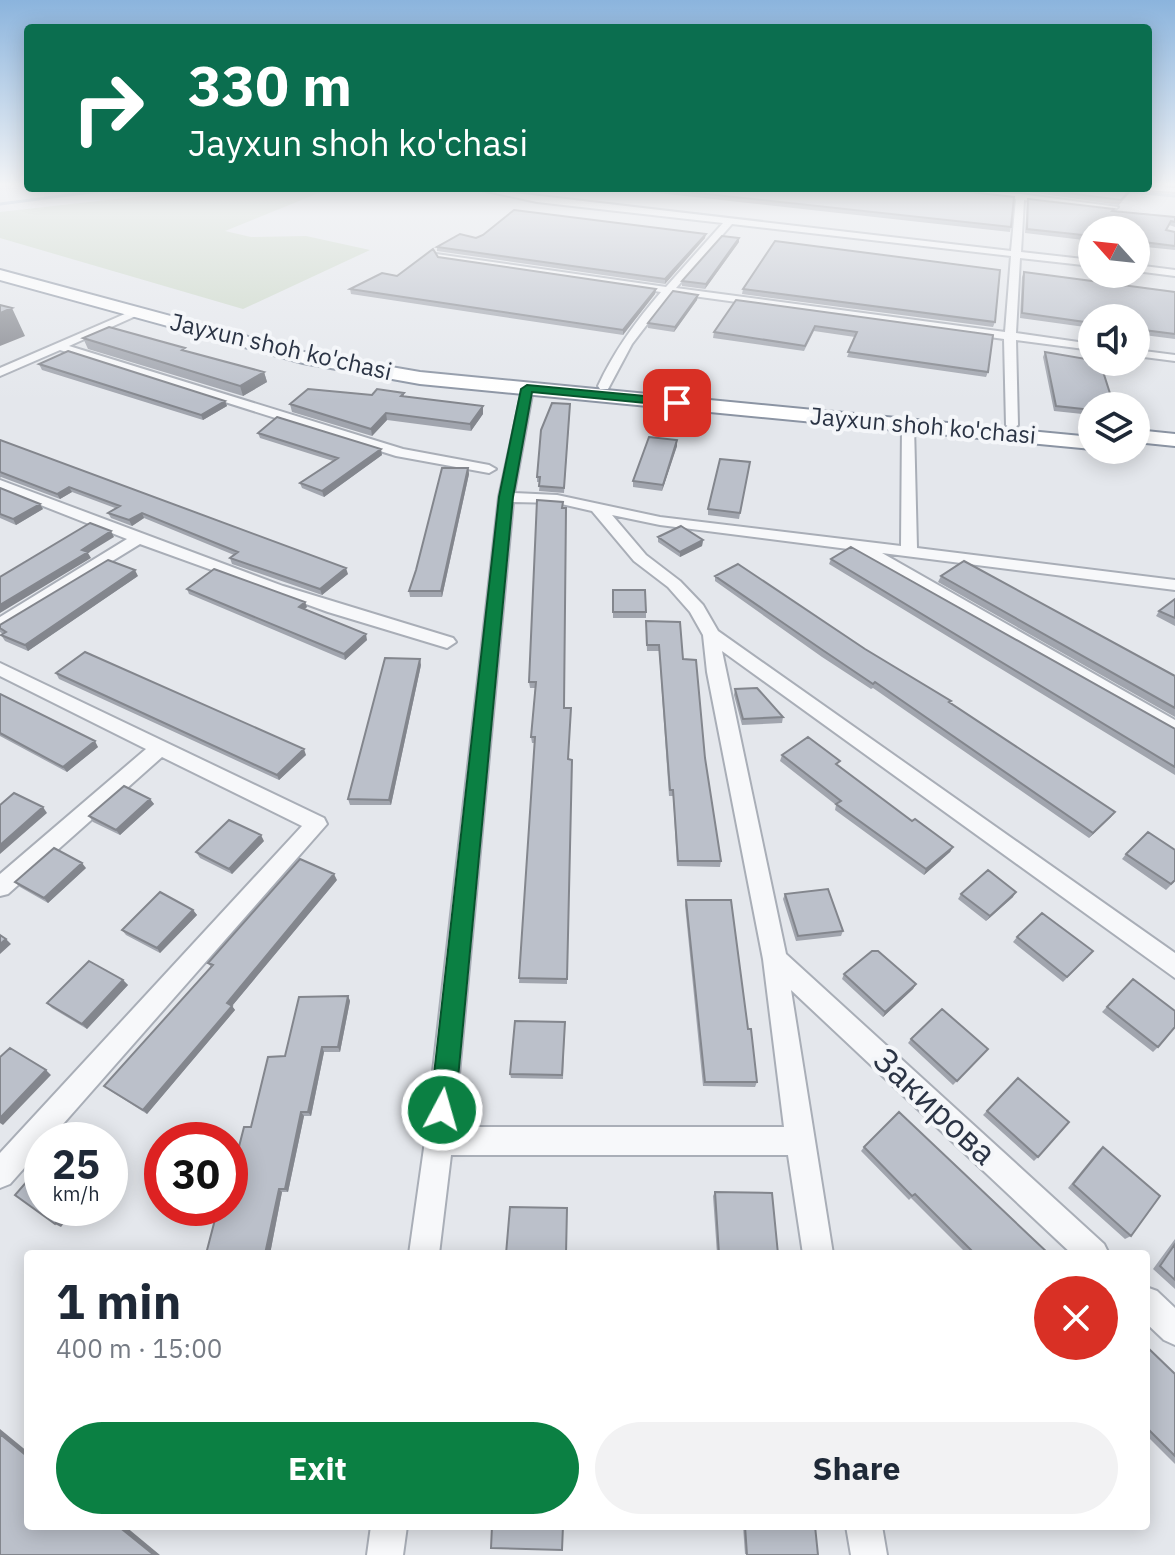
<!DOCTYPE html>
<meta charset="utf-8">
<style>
:root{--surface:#fff;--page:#f2f2f3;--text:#1f2937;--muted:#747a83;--accent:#0b8043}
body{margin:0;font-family:"IBM Plex Sans",sans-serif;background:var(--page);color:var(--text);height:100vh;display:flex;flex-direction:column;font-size:30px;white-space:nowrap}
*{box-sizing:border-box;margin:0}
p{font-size:26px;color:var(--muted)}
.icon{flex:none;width:44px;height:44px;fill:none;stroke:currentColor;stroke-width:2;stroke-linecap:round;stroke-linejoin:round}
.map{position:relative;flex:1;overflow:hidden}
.drawer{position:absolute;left:24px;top:1250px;width:1126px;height:280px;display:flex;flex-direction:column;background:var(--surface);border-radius:8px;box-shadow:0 4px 20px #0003}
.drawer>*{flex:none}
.hud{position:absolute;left:24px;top:24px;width:1128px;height:168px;border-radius:8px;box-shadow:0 4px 20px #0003;background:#0b6e4f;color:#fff;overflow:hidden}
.needle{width:52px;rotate:297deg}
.tools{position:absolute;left:1078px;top:216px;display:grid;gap:16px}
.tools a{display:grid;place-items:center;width:72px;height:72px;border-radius:50%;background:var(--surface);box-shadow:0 4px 20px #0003;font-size:40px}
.speed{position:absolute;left:24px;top:1122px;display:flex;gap:16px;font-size:40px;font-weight:700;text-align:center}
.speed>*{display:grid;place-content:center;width:104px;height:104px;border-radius:50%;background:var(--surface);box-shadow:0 4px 20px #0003;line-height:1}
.speed small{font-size:20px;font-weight:400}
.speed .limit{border:12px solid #d22;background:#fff;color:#111}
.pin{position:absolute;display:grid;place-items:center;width:68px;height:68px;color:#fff;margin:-34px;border-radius:16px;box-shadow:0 4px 12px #0006}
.me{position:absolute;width:88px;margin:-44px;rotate:6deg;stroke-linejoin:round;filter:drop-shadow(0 0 6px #0008)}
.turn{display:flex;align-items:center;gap:28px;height:168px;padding:0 32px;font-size:36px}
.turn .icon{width:104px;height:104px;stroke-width:2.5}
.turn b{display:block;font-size:56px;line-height:68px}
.round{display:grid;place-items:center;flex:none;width:84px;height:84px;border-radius:42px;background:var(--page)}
.overview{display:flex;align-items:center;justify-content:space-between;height:136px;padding:0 32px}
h1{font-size:48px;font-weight:700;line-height:60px}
.button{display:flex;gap:16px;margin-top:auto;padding:16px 32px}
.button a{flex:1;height:92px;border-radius:48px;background:var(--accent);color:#fff;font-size:32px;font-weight:700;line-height:92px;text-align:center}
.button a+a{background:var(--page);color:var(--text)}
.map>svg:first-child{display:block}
</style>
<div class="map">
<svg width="1175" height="1555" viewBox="0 0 1175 1555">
<rect width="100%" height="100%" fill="#e4e7ec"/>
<path fill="#c9d6c5" d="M214 188H331L225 231 251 237 306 236 370 250 243 309 0 238V212Z"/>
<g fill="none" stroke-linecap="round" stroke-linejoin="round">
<path stroke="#9fb4cc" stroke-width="3" d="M1122 191 1175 196
M0 204 122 188"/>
<g stroke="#a9aeb7" stroke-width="4">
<path id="minor" d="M1148 186 1175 188V192L1145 190Z
M472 188 1011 251 1016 199 924 188 1020 194 1118 207 1114 210 1024 200 1021 252 1092 260V266L1020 258 1016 333 1092 344V350L1016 340 1018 425 1012 429 1006 425 1004 339 671 293 632 344 608 389H600L598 386C614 351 636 321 661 292L439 259 436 254 666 287 723 223 537 202ZM732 224 1011 256 1005 332 676 288Z
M1136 265 1175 270V276L1136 271Z
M134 310 138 311V315L69 346 403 449 489 465 496 469 489 473 396 456 60 350 0 376V368Z
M1136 350 1175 355V361L1136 356Z
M523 386 533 389 514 493 557 495 660 517 901 546 902 425 908 421 914 425 917 548 1175 580V590L882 553 1175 720V736L856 550 660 525 612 515 646 555 680 581 703 605 718 631 1175 953V978L722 651 786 954 1104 1244 1109 1254H1072L791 990 833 1254H803L788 1155H451L439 1254H409L425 1141 499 497ZM513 502 557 503 592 511 634 561 668 587 690 612 703 635 707 672 763 959 784 1127H454Z
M0 480 283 586 453 638 456 642 447 648 328 612 140 544 0 630V617L127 539 0 489Z
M0 663 324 818 327 824 49 1140H42V1148L10 1184 0 1188V1153L302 826 162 757 8 894 0 896V874L146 749 0 676Z
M1146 1287 1157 1291 1175 1308V1345L1164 1340 1146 1323Z
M371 1526H407L403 1555H367Z
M846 1526H882L887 1555H851Z"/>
</g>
<g stroke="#8b94a3" stroke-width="4">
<path id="trunk" d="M0 270 304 352 420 372 1092 437V449L420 384 303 363 0 280Z
M1136 430 1175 434V446L1136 442Z"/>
</g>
<use href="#minor" fill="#f7f8fa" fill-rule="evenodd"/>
<use href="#trunk" fill="#fff" fill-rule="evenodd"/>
</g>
<path fill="#a1a5ae" d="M613 188H935L1011 227 1010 232Z
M1023 188H1134L1119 205 1022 191Z
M1028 199 1114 209 1113 211 1175 217V227L1169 225 1166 230 1175 232V250L1136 246V230H1092V241L1025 233 1027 203Z
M483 235 705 238 665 284 437 251V247L476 238Z
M739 242 705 289 682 286V281Z
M438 257 656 289 655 294 623 335 351 294 350 289 397 276Z
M1024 272 1175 292V339L1136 334V318H1092V328L1020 318 1022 277Z
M743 289 995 322 993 327 742 294Z
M698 295 697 300 674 332 648 328V323Z
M736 300 993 335 988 372 986 377 847 357 855 337 814 331 804 351 713 338 714 332Z
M83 338 186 351 264 372 267 382 243 396 88 349Z
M1045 352 1092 406V415L1054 411 1043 357Z
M39 364 225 401 227 406 203 420 42 370Z
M404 393V397L483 414 471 431 387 420 372 436 292 412 290 404 372 395Z
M570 409 564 493 539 491 540 482H537V477Z
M258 433 382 455 324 497 302 488 300 483 333 461 260 438Z
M0 440 348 574 322 595 232 564 230 558 234 555 144 518 132 526 111 518 108 513 115 508 72 492 60 499 1 477 0 478Z
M677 440V446L662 491 633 487V481Z
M750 462 739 519 708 515V509Z
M468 468 469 474 442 597H410L409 591Z
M0 488 43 509 16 525 0 518Z
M563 508 564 708 568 759 567 984 519 983 535 743H532L531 737 535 688H530L529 682Z
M658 537 703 540 702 546 680 557 658 542Z
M831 559 1175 729V775L829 564Z
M138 576 28 651 5 641 1 635 3 634 0 632V625Z
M715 576 865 649 951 701 950 703 1111 817 1089 838 873 688 871 689 822 657 715 581Z
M941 576 1175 676V717L938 582Z
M187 589 305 602 307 607 305 609 367 640 345 660 189 594Z
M613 590 646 612V618H613Z
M1175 599V626L1156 616 1159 611Z
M646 621 683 659 705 758 721 861 720 867 677 866 673 796H669L659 651H647Z
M421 665 391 805H350L348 799Z
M56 673 306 755 279 780 59 679Z
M735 689 783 717 782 723 742 725 734 695Z
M0 694 98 747 67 772 0 736Z
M782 755 839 766 912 821 953 847 950 852 924 875 835 810 836 805 780 761Z
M150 799 154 804 120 835 93 822 89 816Z
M264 841 232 874 200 858 196 852Z
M1126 854 1175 881 1166 890 1122 859Z
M86 868 48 903 20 887 15 882Z
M337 880 232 1006 235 1010 147 1114 109 1090 104 1086 211 967 208 963Z
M785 894 843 931 841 936 796 941 783 899Z
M961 894 1013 897 986 921 958 899Z
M686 900 748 1029 757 1082 755 1087 703 1086 685 905Z
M193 910 197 915 160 953 126 935 122 930Z
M1017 937 1093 951 1063 982 1013 942Z
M844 974 916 984 913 989 883 1017 842 979Z
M1133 979 1158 1047 1153 1052 1102 1012Z
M123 980 128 985 87 1029 52 1008 47 1003Z
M348 996 350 1001 340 1052H324L311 1116H304L288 1192H282L270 1254H206L230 1208 251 1127Z
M565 1022 563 1079 511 1078 510 1074Z
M911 1039 988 1049 953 1085 908 1043Z
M1018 1078 1038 1157 1034 1161 983 1115Z
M864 1147 1049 1254H967L911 1198 909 1200 861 1151Z
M1103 1147 1131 1236 1125 1239 1068 1188 1098 1151Z
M715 1192 778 1254H717L713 1196Z
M1175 1239V1289L1153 1269Z
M1146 1346 1175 1374V1464L1146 1435Z
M743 1526H815L764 1555 745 1554Z"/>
<path fill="#83868d" d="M706 234 705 238 665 284V279Z
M739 238V242L705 289 706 284Z
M656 289 655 294 623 335V330Z
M698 295 697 300 674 332 675 327Z
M12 308 25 336 0 346V313Z
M264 372 267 382 243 396 240 386Z
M225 401 227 406 203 420 201 415Z
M483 406V414L471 431 470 424Z
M386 413 387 420 372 436 371 429Z
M677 440V446L662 491 663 485Z
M381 449 382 455 324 497 322 491Z
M468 468 469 474 442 597 441 591Z
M69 487 72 492 60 499 57 494Z
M40 504 43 509 16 525 13 519Z
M142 513 144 518 132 526 129 520Z
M111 531 114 537 88 553 91 558 0 613V605L82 550Z
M703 540 702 546 680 557V552Z
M346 568 348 574 322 595 320 589Z
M135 570 138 576 28 651 25 645Z
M305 602 307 607 300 612 299 607Z
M366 634 367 640 345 660 344 654Z
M420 659 421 665 391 805 389 800Z
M95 741 98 747 67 772 63 767Z
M304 749 306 755 279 780 277 775Z
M150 799 154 804 120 835 116 830Z
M43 807 47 813 0 854V845Z
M1115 812 1111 817 1089 838 1093 833Z
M261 835 264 841 232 874 229 869Z
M953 847 950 852 924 875 926 869Z
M82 863 86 868 48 903 44 898Z
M334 874 337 880 232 1006 235 1010 147 1114 143 1110 227 1003Z
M1016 892 1013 897 986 921 990 916Z
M193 910 197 915 160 953 157 948Z
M6 939 11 944 0 954V944Z
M123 980 128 985 87 1029 82 1024Z
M916 984 913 989 883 1017 885 1012Z
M348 996 350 1001 340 1052 338 1047Z
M322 1047 324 1052 311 1116 308 1112Z
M46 1070 51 1075 3 1125 0 1123V1118Z
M301 1112 304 1116 288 1192 285 1189Z
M279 1189 282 1192 270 1254H265Z
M68 1208H76L61 1227 55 1224Z
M0 1429 28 1452V1457L0 1434Z
M118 1526H125L160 1555H154Z"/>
<path fill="#bbc0ca" stroke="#83868d" stroke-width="2" d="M651 188H935L1014 197 1011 227Z
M1030 188H1132L1121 200Z
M1028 199 1114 209 1112 211 1175 217V222L1171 221 1166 230 1175 232V246L1136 241V230H1092V236L1027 229Z
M514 210 706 234 665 279 437 247 460 234 476 238 483 235Z
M722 236 739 238 706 284 682 281Z
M775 241 1000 270 995 322 743 289Z
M433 249 438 257 656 289 623 330 350 289 382 273 397 276Z
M1024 272 1175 292V334L1136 329V318H1092V323L1022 313Z
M673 291 698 295 675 327 648 323Z
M736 300 993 335 988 372 848 352 857 332 815 326 805 346 714 332Z
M0 305 12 308 0 313Z
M109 327 185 348 182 350 264 372 240 386 83 338Z
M68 351 225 401 201 415 39 364Z
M1045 352 1092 360V362H1100L1114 406H1092V410L1056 406Z
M308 389 372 395 377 389 404 393 401 396 483 406 470 424 386 413 371 429 290 404Z
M552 403 570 404 564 488 539 486 540 477H537L541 430Z
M277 417 381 449 322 491 300 483 338 458 258 433Z
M649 437 677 440 663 485 633 481Z
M0 440 346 568 320 589 230 558 238 552 142 513 129 520 108 513 120 506 69 487 57 494 0 472Z
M720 459 750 462 740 513 708 509Z
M442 468H468L441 591H409L416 570Z
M0 488 40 504 13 519 0 514Z
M537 500 563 502 562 508H566L564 708H571L568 759 572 760 567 979 519 978 535 737H531L536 682H529Z
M90 523 111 531 82 550 88 552 0 605V577Z
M681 526 703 540 680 552 658 537Z
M851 547 1175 729V767L831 559Z
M108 560 135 570 25 645 1 635 6 632 0 628V625Z
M964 561 1175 676V708L941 576Z
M738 564 865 649 951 701 949 702 1115 812 1093 833 875 682 873 684 824 651 715 576Z
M214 569 305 602 299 607 366 634 344 654 187 589Z
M613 590H645L646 612H613Z
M1175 599V618L1159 611Z
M646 621 680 622 683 659 696 660 705 758 721 861H678L673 790H670L659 645H647Z
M85 652 304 749 277 775 56 673Z
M385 658 420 659 389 800 348 799Z
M757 688 783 717 743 719 735 689Z
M0 694 95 741 63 767 0 733Z
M808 737 840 761 836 764 912 821 915 819 953 847 926 869 836 804 841 801 782 755Z
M124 786 150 799 116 830 89 816Z
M14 793 43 807 0 845V805Z
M229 820 261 835 229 869 196 852Z
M1148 832 1175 850V880L1171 884 1126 854Z
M54 848 82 863 44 898 15 882Z
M300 859 334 874 227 1003 232 1006 143 1110 104 1086 213 965 208 963Z
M988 870 1016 892 990 916 961 894Z
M828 889 843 931 798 936 785 894Z
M160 892 193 910 157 948 122 930Z
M686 900H731L748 1029H751L757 1082H705Z
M1042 913 1093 951 1067 977 1017 937Z
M0 935 6 939 0 944Z
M872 951H878L916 984 885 1012 844 974Z
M89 961 123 980 82 1024 47 1003Z
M1133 979 1175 1011V1027L1158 1047 1107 1007Z
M348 996 338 1047H322L308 1112H301L285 1189H279L265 1254H206L218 1208H230V1182L244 1127H251L268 1057 285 1056 299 997Z
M942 1009 988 1049 957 1081 911 1039Z
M515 1021 565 1022 562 1075 510 1074Z
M10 1048 46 1070 0 1118V1057Z
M1018 1078 1069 1122 1038 1157 987 1111Z
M899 1112 1049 1254H975L915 1194 912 1196 864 1147Z
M1103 1147 1160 1196 1131 1236 1073 1184Z
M42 1164V1208H68L55 1224 15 1195Z
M715 1192 772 1193 778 1254H719Z
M510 1207 567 1208 566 1254H506Z
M1175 1244V1280L1160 1266Z
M1146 1346 1175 1374V1456L1146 1427Z
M0 1434 28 1457V1526H118L154 1555H0Z
M492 1526H563L562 1550 491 1548Z
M745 1526H815L818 1555H747Z"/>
<linearGradient id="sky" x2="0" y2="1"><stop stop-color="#8bb4dd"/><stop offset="0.46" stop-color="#f3f4f6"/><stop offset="1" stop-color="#f3f4f6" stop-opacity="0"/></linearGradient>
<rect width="1175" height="401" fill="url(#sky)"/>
<path fill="#0b8043" stroke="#07532c" stroke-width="2" d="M527 385 677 399 683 403 677 406 532 392 513 497 455 1110 451 1119 442 1122 434 1119 430 1110 499 497 521 389Z"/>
<g text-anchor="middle" stroke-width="8" stroke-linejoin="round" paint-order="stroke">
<g font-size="24" fill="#2b3445" stroke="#f4f6f9">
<text transform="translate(281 347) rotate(13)" y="8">Jayxun shoh ko'chasi</text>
<text transform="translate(923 426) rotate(5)" y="8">Jayxun shoh ko'chasi</text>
</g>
<g font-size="34" fill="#2b3445" stroke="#f4f6f9">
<text transform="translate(935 1106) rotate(43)" y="12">Закирова</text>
</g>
</g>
</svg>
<div class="tools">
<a><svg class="needle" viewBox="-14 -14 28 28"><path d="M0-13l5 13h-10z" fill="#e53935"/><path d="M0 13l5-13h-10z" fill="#747a83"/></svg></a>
<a><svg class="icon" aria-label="sound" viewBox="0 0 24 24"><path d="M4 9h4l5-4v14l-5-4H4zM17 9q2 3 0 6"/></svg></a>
<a><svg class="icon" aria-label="layers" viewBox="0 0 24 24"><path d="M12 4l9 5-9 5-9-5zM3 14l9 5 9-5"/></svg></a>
</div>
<div class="speed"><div>25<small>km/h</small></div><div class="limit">30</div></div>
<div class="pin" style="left:677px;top:403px;background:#d93025"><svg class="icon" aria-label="arrive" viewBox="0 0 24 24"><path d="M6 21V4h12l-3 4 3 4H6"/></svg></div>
<svg class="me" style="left:442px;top:1110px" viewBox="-20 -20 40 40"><circle r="17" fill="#0b8043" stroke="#fff" stroke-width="3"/><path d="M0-11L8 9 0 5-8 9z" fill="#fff"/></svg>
<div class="hud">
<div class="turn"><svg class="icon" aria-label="right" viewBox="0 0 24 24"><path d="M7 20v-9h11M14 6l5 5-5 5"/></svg><div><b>330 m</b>Jayxun shoh ko'chasi</div></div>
</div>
<section class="drawer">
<div class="overview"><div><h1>1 min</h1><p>400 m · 15:00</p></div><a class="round" style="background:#d93025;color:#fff"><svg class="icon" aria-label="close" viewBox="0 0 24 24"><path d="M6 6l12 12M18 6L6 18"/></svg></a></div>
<div class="button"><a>Exit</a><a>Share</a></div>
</section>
</div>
